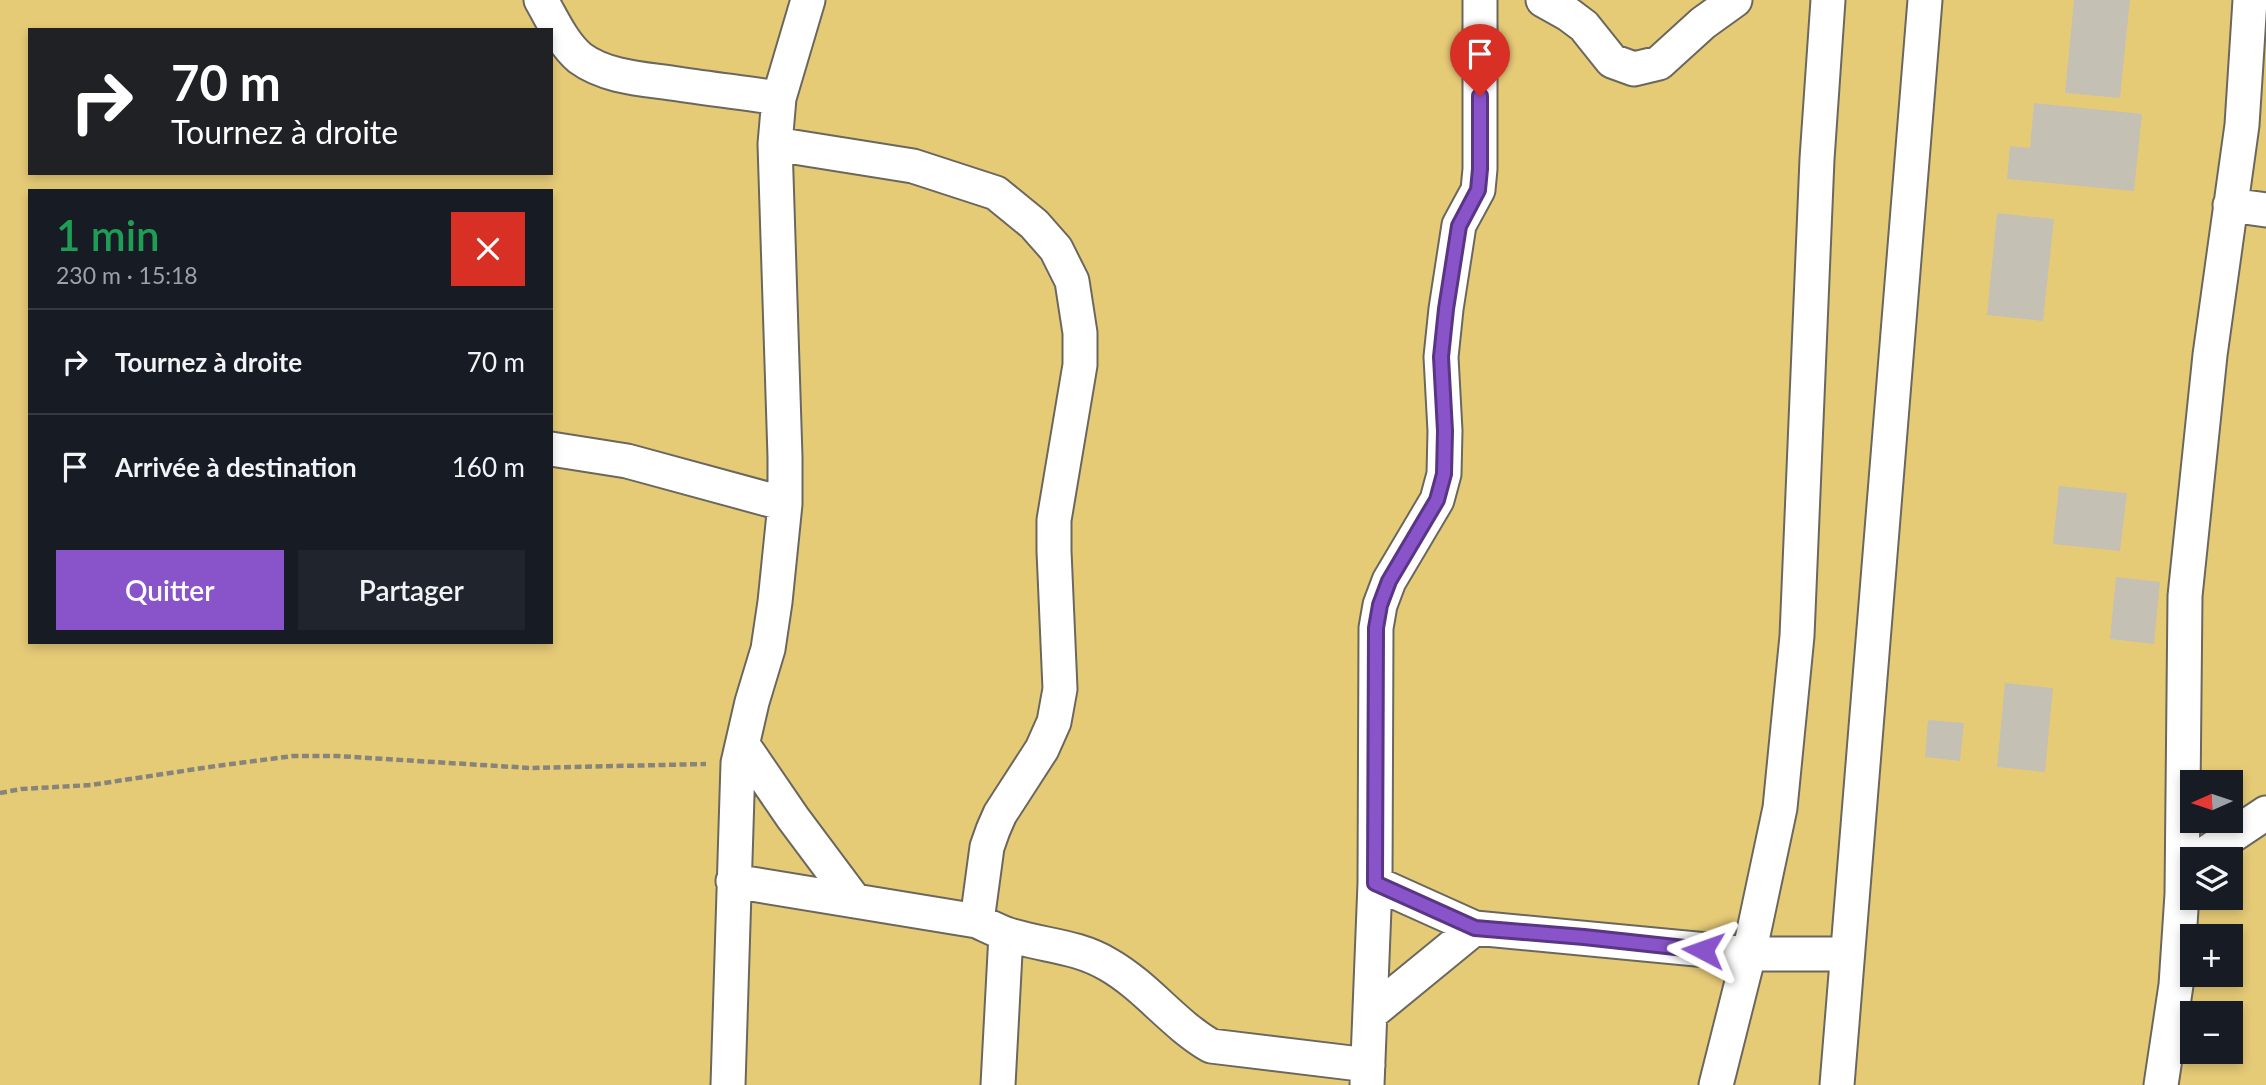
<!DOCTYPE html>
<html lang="fr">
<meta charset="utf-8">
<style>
:root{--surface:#171b24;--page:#20242c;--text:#f1f3f6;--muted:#9ea1a6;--line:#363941;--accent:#8953ca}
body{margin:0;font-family:Lato,sans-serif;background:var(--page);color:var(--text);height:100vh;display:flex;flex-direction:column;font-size:26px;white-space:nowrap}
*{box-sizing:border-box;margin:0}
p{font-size:23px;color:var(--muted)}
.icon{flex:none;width:38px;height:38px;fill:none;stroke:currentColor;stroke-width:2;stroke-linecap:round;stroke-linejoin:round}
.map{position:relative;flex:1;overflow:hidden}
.panel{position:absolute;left:28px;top:189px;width:525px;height:455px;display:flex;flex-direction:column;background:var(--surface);border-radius:0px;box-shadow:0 4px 10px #0003}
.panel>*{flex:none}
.guide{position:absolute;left:28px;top:28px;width:525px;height:147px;border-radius:0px;box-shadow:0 4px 10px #0003;background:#202124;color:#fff;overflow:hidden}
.needle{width:46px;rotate:267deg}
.tools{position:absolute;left:2180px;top:770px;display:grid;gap:14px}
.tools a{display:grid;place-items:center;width:63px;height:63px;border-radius:0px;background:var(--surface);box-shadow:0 4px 10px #0003;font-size:35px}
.pin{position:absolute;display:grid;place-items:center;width:60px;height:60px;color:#fff;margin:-72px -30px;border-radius:50% 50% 50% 0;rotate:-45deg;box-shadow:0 0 7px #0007}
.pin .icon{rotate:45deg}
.me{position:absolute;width:77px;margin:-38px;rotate:274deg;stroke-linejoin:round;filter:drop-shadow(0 0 5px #0008)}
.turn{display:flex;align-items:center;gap:24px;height:147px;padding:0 28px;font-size:32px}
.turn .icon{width:91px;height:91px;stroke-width:2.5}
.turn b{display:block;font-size:49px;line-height:60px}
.round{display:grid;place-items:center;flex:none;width:74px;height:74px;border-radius:0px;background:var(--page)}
.overview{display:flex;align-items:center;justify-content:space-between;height:119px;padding:0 28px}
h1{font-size:42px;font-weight:600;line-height:52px;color:#1e9e55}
.button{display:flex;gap:14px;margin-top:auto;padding:14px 28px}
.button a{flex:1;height:80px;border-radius:0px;background:var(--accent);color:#fff;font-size:28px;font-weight:600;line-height:80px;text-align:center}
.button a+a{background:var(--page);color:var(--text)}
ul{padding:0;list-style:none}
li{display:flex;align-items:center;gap:21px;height:105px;padding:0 28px;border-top:2px solid var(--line)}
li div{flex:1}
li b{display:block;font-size:26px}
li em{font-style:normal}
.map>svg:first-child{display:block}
</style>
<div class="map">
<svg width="2266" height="1085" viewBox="0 0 2266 1085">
<rect width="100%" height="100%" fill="#f0ece0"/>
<path fill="#e6cb77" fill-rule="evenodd" d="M0 0H2266V1085H0ZM30 30H551V173H30ZM30 191H551V642H30ZM2193 782H2231V821H2193ZM2193 859H2231V898H2193ZM2193 936H2231V975H2193ZM2193 1013H2231V1052H2193Z"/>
<path fill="#c4c0b4" d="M2074 0H2130L2120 98 2065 93Z
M2034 103 2142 114 2134 191 2007 179 2010 146 2030 148Z
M1997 213 2054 219 2043 321 1987 315Z
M2059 486 2127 493 2120 551 2053 544Z
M2116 577 2160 582 2154 644 2110 639Z
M2005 683 2053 688 2045 772 1997 767Z
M1928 720 1964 723 1960 761 1925 757Z"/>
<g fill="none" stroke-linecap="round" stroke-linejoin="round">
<g stroke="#6b675d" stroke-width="37">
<path id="minor" d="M541 0C552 19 563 44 580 58 607 78 646 79 678 84 711 89 745 93 779 98
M1543 0 1568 14 1584 26 1612 61 1634 69 1659 63 1703 23 1735 0
M775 144 913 166 996 193 1034 224 1056 249 1072 281 1080 333V365L1054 520V551L1060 689 1054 722 1042 749 1000 814 993 830 987 847 977 921
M2230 205 2266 210
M551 449 627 461 785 504
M743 745 793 818 855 901
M2197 859 2266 813
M733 881 977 921C986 925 996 930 1006 934 1042 946 1076 945 1109 965 1147 987 1173 1024 1211 1046L1368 1065
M1375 883 1475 928 1749 954H1847
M1370 1014 1475 928
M728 1085 738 763 752 702 768 649 775 602 785 504V457L775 144 779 98 808 0
M998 1085 1006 934
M1367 1085 1375 883 1376 628 1380 605 1389 581 1437 500 1444 474 1445 431 1441 357 1446 309 1459 225 1478 190 1480 169V0
M1716 1085 1749 954 1780 808 1797 636 1817 159 1828 0
M1837 1085 1925 0
M2161 1085 2176 985 2182 894 2185 596 2210 355 2242 125 2250 0"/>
</g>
<path stroke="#87847c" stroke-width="4.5" stroke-dasharray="7 3.5" stroke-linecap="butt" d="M0 793 21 789 91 785 216 766 293 756H337L530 768 706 764"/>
<use href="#minor" stroke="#fff" stroke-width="33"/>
</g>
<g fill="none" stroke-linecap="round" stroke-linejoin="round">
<g stroke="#593683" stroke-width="18">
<path id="route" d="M1480 96V169L1478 190 1459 226 1446 309 1441 357 1445 431 1444 474 1437 500 1389 581 1380 605 1376 628 1375 883 1475 928 1584 937 1703 950"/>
</g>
<use href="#route" stroke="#8953ca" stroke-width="12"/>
</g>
</svg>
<div class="tools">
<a><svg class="needle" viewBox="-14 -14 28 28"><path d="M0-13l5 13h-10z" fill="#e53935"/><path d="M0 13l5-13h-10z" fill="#9ea1a6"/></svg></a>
<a><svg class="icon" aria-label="layers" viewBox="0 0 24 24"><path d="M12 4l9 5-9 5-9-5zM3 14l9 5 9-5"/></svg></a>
<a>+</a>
<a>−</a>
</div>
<div class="pin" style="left:1480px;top:96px;background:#d93025"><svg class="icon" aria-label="arrive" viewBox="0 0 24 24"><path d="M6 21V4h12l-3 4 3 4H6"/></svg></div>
<svg class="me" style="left:1703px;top:950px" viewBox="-20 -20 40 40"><path d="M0-17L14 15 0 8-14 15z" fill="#8953ca" stroke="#fff" stroke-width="4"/></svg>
<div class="guide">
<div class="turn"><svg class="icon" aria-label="right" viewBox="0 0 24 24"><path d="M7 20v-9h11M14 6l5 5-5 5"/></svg><div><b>70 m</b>Tournez à droite</div></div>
</div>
<section class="panel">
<div class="overview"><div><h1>1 min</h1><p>230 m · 15:18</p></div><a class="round" style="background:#d93025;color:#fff"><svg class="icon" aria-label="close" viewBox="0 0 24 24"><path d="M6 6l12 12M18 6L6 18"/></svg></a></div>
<ul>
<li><svg class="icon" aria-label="right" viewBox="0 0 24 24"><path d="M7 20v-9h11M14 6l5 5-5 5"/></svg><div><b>Tournez à droite</b></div><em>70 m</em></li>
<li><svg class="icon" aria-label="arrive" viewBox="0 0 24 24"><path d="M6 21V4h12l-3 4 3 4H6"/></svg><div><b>Arrivée à destination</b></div><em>160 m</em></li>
</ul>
<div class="button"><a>Quitter</a><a>Partager</a></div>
</section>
</div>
